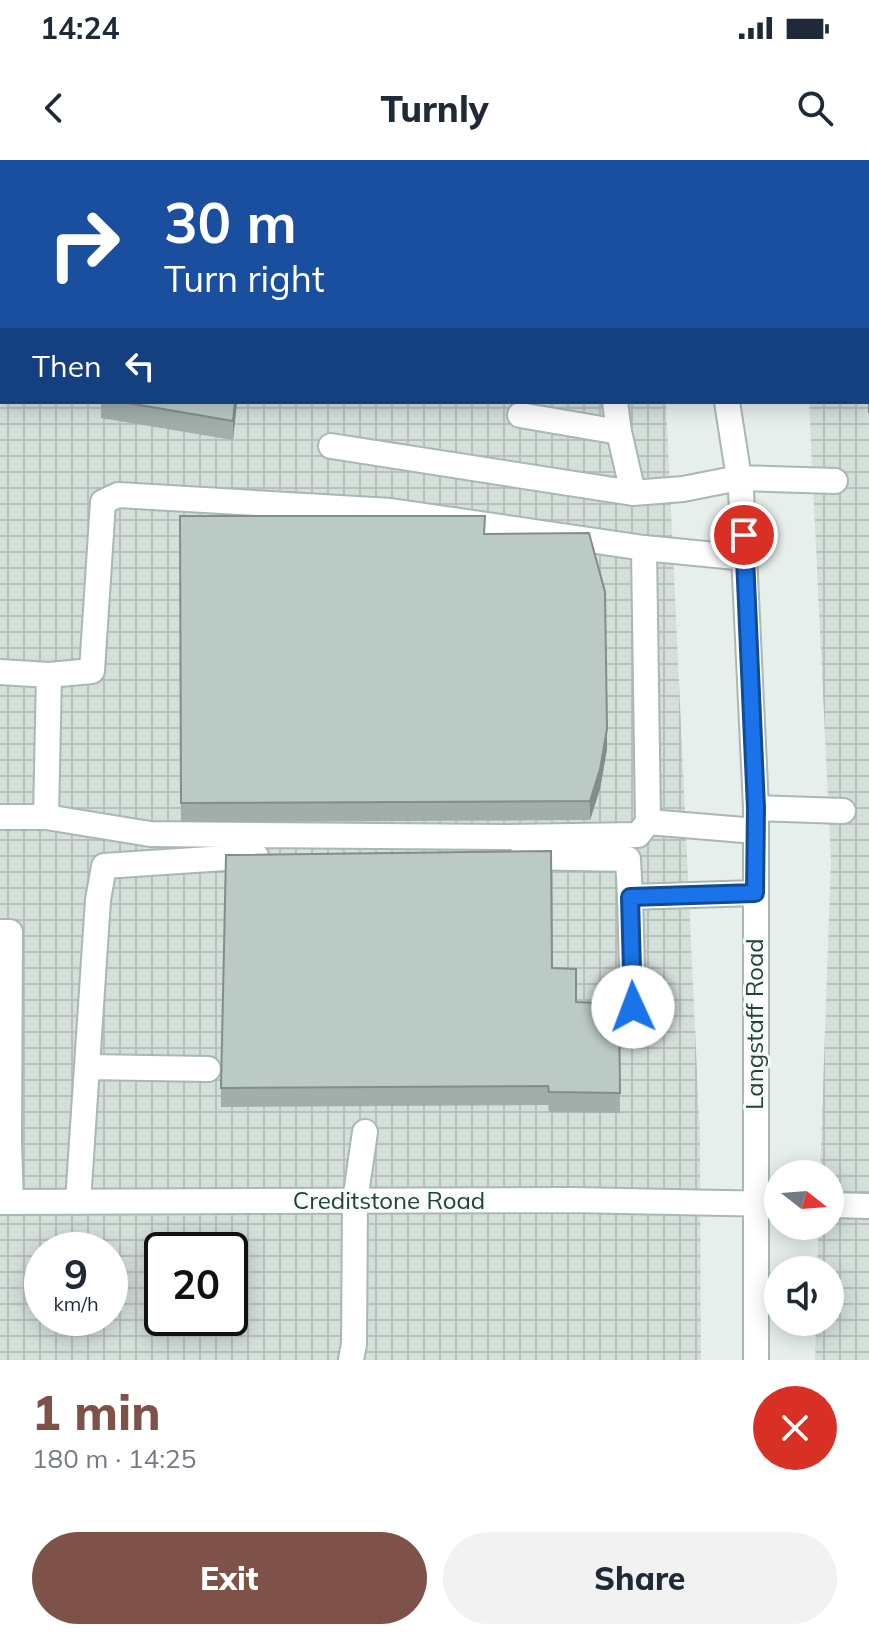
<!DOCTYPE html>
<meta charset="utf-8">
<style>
:root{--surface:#fff;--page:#f2f2f3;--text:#1f2937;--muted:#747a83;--accent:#7f5249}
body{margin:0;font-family:Mulish,sans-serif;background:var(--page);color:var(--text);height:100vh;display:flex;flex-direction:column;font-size:30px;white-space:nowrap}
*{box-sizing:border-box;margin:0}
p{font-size:26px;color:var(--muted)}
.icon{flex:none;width:44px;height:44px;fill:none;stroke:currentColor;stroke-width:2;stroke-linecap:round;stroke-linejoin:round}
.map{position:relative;height:1200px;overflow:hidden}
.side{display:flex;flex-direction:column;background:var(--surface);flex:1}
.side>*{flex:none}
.banner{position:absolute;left:0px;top:0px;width:870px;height:244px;box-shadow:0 4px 20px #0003;background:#1a4fa0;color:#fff;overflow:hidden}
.needle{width:52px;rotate:107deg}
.controls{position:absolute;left:764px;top:1000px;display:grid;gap:16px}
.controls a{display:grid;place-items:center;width:80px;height:80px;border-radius:50%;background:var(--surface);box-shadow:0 4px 20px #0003;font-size:40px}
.speed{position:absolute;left:24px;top:1072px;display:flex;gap:16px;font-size:40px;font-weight:700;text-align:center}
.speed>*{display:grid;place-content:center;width:104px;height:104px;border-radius:50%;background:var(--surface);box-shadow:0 4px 20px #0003;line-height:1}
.speed small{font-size:20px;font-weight:400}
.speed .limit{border:4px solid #111;border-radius:12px;background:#fff;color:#111}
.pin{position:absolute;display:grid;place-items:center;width:68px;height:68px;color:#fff;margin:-34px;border:4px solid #fff;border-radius:50%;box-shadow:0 2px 8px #0007}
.me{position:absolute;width:88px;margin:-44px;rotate:358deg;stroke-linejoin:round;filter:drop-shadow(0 0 6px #0008)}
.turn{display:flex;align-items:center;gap:28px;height:168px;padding:0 32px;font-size:36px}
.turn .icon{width:104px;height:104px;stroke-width:2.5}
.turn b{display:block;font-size:56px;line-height:68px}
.then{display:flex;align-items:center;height:76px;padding:0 32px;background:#0003;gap:16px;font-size:30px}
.round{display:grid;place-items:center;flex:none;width:84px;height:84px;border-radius:42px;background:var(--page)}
.headline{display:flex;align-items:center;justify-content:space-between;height:136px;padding:0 32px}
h1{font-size:48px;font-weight:800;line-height:60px;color:var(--accent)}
.cta{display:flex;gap:16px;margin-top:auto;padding:16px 32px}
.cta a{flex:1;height:92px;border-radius:48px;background:var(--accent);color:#fff;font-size:32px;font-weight:800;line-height:92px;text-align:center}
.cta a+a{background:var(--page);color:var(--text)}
.status{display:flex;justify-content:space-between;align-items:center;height:56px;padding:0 40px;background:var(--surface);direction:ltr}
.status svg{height:22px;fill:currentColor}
header{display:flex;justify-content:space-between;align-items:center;height:104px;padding:0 32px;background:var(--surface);font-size:36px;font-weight:800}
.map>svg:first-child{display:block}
</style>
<div class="status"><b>14:24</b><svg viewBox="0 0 49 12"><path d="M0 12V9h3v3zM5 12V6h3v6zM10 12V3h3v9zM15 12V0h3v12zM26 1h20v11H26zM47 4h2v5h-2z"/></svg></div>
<header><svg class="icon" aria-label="back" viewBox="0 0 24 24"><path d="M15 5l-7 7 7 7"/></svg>Turnly<svg class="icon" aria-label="search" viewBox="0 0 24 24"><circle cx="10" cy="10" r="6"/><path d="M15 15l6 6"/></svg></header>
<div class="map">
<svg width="869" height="1200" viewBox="0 0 869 1200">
<defs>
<pattern id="industrial-grid" width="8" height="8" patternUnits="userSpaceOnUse" patternTransform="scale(2)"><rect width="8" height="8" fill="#d4dfda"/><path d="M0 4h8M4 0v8" fill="none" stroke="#b6c1bc"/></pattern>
</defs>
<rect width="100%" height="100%" fill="#e6efeb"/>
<path fill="url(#industrial-grid)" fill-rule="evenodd" d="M0 0H652V2H2V242H666L700 976 701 1200H0ZM42 1090H110V1158H42ZM162 1090H230V1158H162Z
M797 0H869V1200H815L816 1162H830V1110H817L819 1066H830V1014H820L831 701 809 242H868V2Z"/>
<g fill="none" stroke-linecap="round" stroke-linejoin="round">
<g stroke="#a8b8b2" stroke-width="28">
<path id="minor" d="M701 0V2
M24 2V0
M0 189H2
M615 242 619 272 633 333
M727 242 741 331 756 648V1200
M520 255 619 272
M331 286 633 333 683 329 739 318 835 321
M644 388 391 351 118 335 103 342 92 511 49 515 46 657 150 674 504 677 638 675 648 662
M746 398 644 388 648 662 756 671
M0 512 49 515
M756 648 843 651
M0 657H46
M521 697 628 699 630 737 755 733
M630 737 633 847
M0 772H10L9 984
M88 907 208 909
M0 984H9L11 1042
M0 1042 569 1040 778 1044
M78 1042 98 740 104 706 256 696
M830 1045 869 1046
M351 1200 354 1184 355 1041 365 972"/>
</g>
<use href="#minor" stroke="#fff" stroke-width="24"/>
</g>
<path fill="#a1aea9" d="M101 242H237L233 280 101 258Z
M180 356 485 374 607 589 600 629 590 660 181 662Z
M552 808 576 842 619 844 620 953 549 952 548 945 221 947V928Z"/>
<path fill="#838d89" d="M235 242H237L233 280V261Z
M607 569V589L600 629 590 660V641Z"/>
<path fill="#bbcac4" stroke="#838d89" stroke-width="2" d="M105 0H573V2H105Z
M869 88V253L868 195Z
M122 242H235L233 261Z
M180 356H485L484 374 589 373 605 432 607 569 600 609 590 641 181 643Z
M551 691 552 808 576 809V842L619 844 620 933 549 932 548 926 221 928 226 695Z"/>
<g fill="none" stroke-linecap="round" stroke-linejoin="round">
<g stroke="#114b97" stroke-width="20">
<path id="route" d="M633 847 630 737 755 733 756 648 744 375"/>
</g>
<use href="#route" stroke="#1a73e8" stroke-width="14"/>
</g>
<g text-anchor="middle" stroke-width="6" stroke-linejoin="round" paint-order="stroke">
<g font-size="24" fill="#24423a" stroke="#f7fbf9">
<text transform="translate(755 864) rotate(-90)" y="8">Langstaff Road</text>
<text x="389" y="1049">Creditstone Road</text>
</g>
</g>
</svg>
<div class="controls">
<a><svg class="needle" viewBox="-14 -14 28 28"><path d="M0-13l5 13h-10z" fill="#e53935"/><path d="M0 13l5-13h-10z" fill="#747a83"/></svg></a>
<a><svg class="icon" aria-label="sound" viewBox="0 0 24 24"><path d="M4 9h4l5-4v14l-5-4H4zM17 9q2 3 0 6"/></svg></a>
</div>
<div class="speed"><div>9<small>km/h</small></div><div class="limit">20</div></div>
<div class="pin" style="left:744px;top:375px;background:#d93025"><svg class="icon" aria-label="arrive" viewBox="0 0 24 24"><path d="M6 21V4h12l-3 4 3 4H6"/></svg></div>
<svg class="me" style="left:633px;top:847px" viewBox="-20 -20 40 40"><circle r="19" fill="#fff"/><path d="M0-13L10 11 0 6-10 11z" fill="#1a73e8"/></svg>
<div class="banner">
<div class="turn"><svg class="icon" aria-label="right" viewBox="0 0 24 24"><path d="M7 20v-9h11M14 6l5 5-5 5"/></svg><div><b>30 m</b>Turn right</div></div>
<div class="then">Then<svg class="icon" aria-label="left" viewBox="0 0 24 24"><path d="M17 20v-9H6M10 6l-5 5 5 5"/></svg></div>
</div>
</div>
<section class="side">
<div class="headline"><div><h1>1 min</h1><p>180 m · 14:25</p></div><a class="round" style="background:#d93025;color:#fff"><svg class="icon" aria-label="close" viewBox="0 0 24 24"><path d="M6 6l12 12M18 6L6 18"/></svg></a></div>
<div class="cta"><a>Exit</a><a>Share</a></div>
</section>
